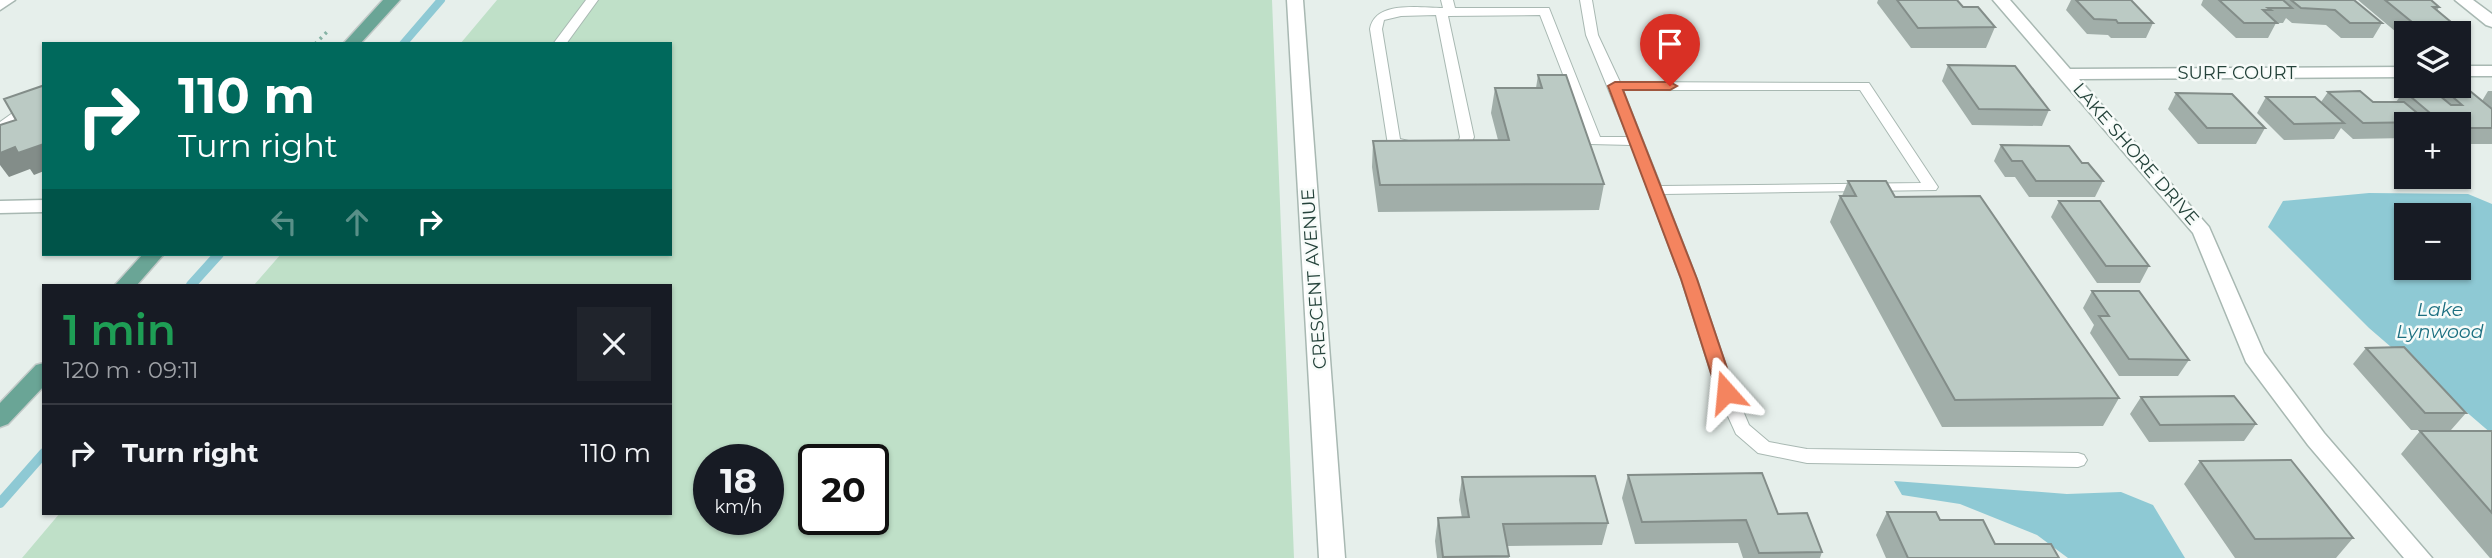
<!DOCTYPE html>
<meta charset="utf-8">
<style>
:root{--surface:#171b24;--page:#20242c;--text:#f1f3f6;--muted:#9ea1a6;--line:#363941}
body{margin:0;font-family:Montserrat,sans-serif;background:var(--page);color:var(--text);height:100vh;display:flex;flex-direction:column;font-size:26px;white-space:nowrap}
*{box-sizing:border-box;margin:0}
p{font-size:23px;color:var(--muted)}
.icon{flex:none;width:38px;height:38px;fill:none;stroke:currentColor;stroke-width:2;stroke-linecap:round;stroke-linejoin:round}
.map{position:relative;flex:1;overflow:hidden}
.panel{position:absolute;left:42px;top:284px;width:630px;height:231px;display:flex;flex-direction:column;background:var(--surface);border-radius:0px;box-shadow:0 2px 5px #0004}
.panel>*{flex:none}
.top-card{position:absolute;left:42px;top:42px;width:630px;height:214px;border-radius:0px;box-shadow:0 2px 5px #0004;background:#00695c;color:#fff;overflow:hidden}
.buttons{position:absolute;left:2394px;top:21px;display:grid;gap:14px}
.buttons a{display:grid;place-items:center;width:77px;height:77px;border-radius:0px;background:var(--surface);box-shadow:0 2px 5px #0004;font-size:35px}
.speed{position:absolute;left:693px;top:444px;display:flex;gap:14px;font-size:35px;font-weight:700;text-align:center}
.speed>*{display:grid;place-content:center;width:91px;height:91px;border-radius:50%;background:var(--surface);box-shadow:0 2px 5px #0004;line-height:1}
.speed small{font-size:18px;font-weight:400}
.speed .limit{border:4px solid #111;border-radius:10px;background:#fff;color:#111}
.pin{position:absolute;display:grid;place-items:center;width:60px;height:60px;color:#fff;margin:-72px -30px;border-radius:50% 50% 50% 0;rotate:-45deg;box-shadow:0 0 7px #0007}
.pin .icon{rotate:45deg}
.me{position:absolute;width:77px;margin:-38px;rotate:342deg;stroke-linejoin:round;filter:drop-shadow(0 0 5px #0008)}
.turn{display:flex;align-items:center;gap:24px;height:147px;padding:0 21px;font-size:32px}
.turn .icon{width:91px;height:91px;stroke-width:2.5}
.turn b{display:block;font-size:49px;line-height:60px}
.lanes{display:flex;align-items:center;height:66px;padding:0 21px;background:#0003;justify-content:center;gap:35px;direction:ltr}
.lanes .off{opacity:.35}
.round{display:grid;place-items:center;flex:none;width:74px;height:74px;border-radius:0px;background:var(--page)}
.headline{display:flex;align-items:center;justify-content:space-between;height:119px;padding:0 21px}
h1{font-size:42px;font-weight:600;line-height:52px;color:#1e9e55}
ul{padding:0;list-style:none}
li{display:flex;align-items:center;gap:21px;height:98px;padding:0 21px;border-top:2px solid var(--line)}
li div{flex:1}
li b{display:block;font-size:26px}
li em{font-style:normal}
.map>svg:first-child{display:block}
</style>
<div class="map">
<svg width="2492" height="558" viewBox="0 0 2492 558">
<rect width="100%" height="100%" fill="#e6efeb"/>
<path fill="#bfe0c8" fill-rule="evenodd" d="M497 0H1272L1294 558H22L60 513H670V285H254L281 254H670V44H460ZM709 460H768V520H709ZM814 460H873V520H814Z"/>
<path fill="#8ec9d4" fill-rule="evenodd" d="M2369 193 2468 194 2492 204V434L2369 328 2268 227 2283 201ZM2406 215H2459V268H2406Z
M1894 481 2067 494 2121 492 2153 505 2185 558H2068L2037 535 1960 504 1902 495Z"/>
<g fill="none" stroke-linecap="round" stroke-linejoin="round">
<path stroke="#8ec9d4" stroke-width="8" d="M403 44 441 0"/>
<path stroke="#8ec9d4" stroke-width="10" d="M191 285 219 254
M0 503 44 453"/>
<g stroke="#a8b8b2" stroke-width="2">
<path id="service" d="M586 0H598L566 44H553Z
M1441 0H1453L1455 8H1549L1600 137H1628L1586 35 1580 0H1592L1598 35 1620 82 1869 83 1938 187 1936 190 1664 194 1697 279 1735 392 1749 425 1769 442 1807 449 2078 453 2084 455 2087 460 2084 465 2078 467 1807 463 1758 453 1736 434 1717 392 1681 279 1631 145 1590 144 1540 15 1448 16 1474 137 1470 146 1449 150 1442 146 1444 143 1459 140 1460 137 1436 15 1401 16 1384 20 1382 29 1400 139 1417 143 1419 146 1412 150 1388 145 1370 29C1375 0 1420 8 1443 8ZM1623 90H1860L1921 183 1661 186Z
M44 103V111L24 118 0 132V122L14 112Z"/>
</g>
<g stroke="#a8b8b2" stroke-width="3">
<path id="minor" d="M0 0H15L0 10Z
M1287 0H1303L1345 558H1319Z
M1993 0H2010L2070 69 2406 67V77L2079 79 2209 227 2264 353 2324 433 2432 558H2404L2308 445 2246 362 2193 233Z
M2455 0H2473L2492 14V27L2486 25Z
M2459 66H2492V76H2459Z
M44 200V212L0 213V201Z"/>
</g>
<g stroke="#c2cac8" stroke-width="3">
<path id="primary" d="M383 0H400L360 44H343Z
M143 254H164L137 285H115Z
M44 363V386L8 424 0 427V403L36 365Z"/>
</g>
<path stroke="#86b3a5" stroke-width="3.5" stroke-dasharray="2.5 4.5" stroke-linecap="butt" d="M315 44 327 32"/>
<use href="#service" fill="#fff" fill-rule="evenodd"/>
<use href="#minor" fill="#fff" fill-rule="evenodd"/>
<use href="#primary" fill="#6aa596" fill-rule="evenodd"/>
</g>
<path fill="#a1aea9" d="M1878 0H1957L1963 7 1995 27 1986 48H1911L1877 3Z
M2071 0H2131L2153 23 2146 38H2111L2108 35 2087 34 2066 10Z
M2203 0H2354L2382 23 2373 38H2341L2326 25 2292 23 2286 18 2283 23H2276L2268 38H2236L2201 5Z
M2358 0H2431L2439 7 2437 11 2451 22 2444 33H2406V37H2402Z
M1948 65 2049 110 2042 126 1972 125 1942 81Z
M1538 75 1604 184 1599 210 1378 212 1372 167 1373 141 1498 140 1491 113 1495 88H1536Z
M2404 91 2442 97 2446 91 2482 101 2488 91H2492V144H2459V124H2406V138L2353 139 2341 128 2334 139 2284 140 2257 113 2266 97 2321 102 2328 92 2373 102H2396Z
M2176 93 2265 128 2256 144H2198L2168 109Z
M2001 145 2082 163 2103 181 2095 197H2029L2015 177H2005L1994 161Z
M1848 181 1895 197 2119 398 2103 426 1942 427 1830 222 1840 196H1842Z
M2059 201 2149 266 2140 283H2097L2051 217Z
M2092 291 2189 360 2178 376H2119L2090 333 2094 325 2083 308Z
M2366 348 2466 413 2451 430H2411L2353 364Z
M2141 397 2256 424 2244 441 2149 442 2130 414Z
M2420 431H2492V558H2490L2401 454Z
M2200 461 2353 538 2336 558H2235L2184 484Z
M1628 475 1778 514 1822 552 1820 558H1743L1738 543 1635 544 1622 498Z
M1462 477 1608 523 1602 545 1507 546 1509 558H1437L1435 541 1438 518H1462L1459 500Z
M1887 512 1940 520 1995 544 2059 558H1886L1876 535Z"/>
<path fill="#838d89" d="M44 144V171L34 175 30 169 9 177 0 165V153L15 147Z"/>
<path fill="#bbcac4" stroke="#838d89" stroke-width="2" d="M1897 0H1957L1963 7H1978L1995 27 1918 28Z
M2076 0H2131L2153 23H2118L2116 20 2094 19Z
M2219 0H2283L2292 8H2268L2271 10H2263L2277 23H2244Z
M2291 0H2354L2382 23H2350L2335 10 2301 8Z
M2385 0H2431L2439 7H2433L2451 22H2412Z
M1948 65 2015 66 2049 110 1979 109Z
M1538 75H1566L1604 184 1380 185 1373 141 1509 140 1495 88H1542Z
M42 86 44 88V144L18 153 15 147 0 153V125L16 120 4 99Z
M2360 91 2373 102H2404L2428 122 2363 123 2328 92Z
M2404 91H2434L2451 105H2462L2446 91H2470L2492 109V128H2459V124H2443Z
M2176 93 2232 94 2265 128H2207Z
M2266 97H2315L2344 123 2294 124Z
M2001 145 2069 146 2082 163H2088L2103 181H2036L2022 161H2012Z
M1848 181H1886L1895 197 1980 196 2119 398 1955 400 1840 196H1856Z
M2059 201H2100L2149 266H2106Z
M2092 291H2139L2189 360 2129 359 2099 316H2109Z
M2404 347 2466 413H2425L2366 348Z
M2234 396 2256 424 2160 425 2141 397Z
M2420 431H2492V513Z
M2291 460 2353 538 2255 539 2200 461Z
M1762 473 1778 514 1807 513 1822 552 1759 553 1746 520 1642 522 1628 475Z
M1595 476 1608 523 1503 524 1509 556 1443 557 1438 518 1469 517 1462 477Z
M1887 512H1936L1940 520H1983L1995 544H2051L2059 558H1908Z"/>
<path fill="#f4845f" stroke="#9f563e" stroke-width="2" d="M1615 82H1670L1677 86 1670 90H1623L1697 279 1735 392 1732 397H1720L1717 392 1681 279 1608 86Z"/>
<g text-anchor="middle" stroke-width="5" stroke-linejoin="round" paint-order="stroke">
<g font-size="18" fill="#24423a" stroke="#f7fbf9">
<text x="2237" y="79">SURF COURT</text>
<text transform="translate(2136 154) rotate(49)" y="6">LAKE SHORE DRIVE</text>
<text transform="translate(1314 279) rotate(-94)" y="6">CRESCENT AVENUE</text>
</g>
<g font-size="19" font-style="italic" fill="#1c6f80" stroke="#f7fbf9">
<text x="2440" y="316">Lake<tspan x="2440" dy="22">Lynwood</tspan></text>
</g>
</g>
</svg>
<div class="buttons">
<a><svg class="icon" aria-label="layers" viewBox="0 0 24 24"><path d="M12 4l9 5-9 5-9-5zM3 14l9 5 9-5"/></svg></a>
<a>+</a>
<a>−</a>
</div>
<div class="speed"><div>18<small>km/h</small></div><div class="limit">20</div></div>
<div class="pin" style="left:1670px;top:86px;background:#d93025"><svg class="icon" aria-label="arrive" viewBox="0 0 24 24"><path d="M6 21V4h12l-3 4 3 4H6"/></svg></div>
<svg class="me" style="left:1726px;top:392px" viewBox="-20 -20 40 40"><path d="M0-17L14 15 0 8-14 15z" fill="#f4845f" stroke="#fff" stroke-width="4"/></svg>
<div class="top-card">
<div class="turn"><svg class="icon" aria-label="right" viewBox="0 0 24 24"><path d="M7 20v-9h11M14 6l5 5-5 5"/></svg><div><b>110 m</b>Turn right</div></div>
<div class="lanes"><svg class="icon off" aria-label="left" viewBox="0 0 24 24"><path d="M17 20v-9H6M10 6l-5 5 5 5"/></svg><svg class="icon off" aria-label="ahead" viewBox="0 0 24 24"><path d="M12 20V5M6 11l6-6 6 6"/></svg><svg class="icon" aria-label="right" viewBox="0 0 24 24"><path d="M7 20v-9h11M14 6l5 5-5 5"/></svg></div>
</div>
<section class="panel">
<div class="headline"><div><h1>1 min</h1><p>120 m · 09:11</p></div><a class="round"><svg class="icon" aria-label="close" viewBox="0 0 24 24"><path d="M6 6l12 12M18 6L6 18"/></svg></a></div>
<ul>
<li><svg class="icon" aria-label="right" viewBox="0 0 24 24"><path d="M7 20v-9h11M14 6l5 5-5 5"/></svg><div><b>Turn right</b></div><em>110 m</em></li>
</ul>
</section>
</div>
